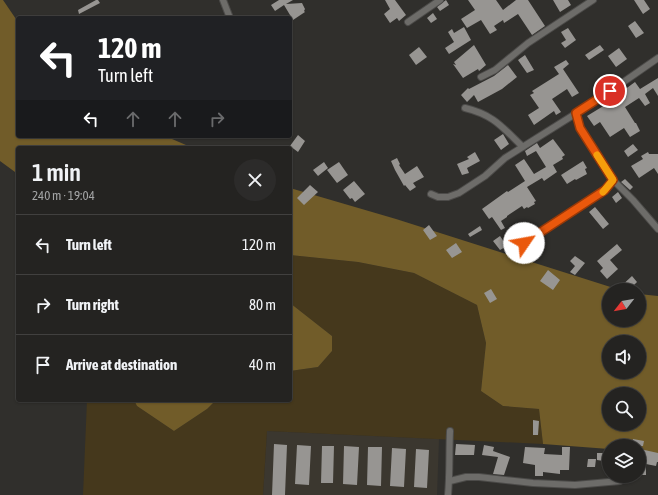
<!DOCTYPE html>
<meta charset="utf-8">
<style>
:root{--surface:#242321;--page:#2c2b2a;--text:#f1f3f6;--muted:#a3a4a5;--line:#41403f}
body{margin:0;font-family:"Asap Condensed",sans-serif;background:var(--page);color:var(--text);height:100vh;display:flex;flex-direction:column;font-size:15px;white-space:nowrap}
*{box-sizing:border-box;margin:0}
p{font-size:13px;color:var(--muted)}
.icon{flex:none;width:22px;height:22px;fill:none;stroke:currentColor;stroke-width:2;stroke-linecap:round;stroke-linejoin:round}
.map{position:relative;flex:1;overflow:hidden}
.sheet{position:absolute;left:16px;top:146px;width:276px;height:256px;display:flex;flex-direction:column;background:var(--surface);border-radius:4px;box-shadow:0 1px 3px #0004,0 0 0 1px var(--line)}
.sheet>*{flex:none}
.banner{position:absolute;left:16px;top:16px;width:276px;height:122px;border-radius:4px;box-shadow:0 1px 3px #0004,0 0 0 1px var(--line);background:#202124;color:#fff;overflow:hidden}
.needle{width:26px;rotate:239deg}
.controls{position:absolute;left:602px;top:283px;display:grid;gap:8px}
.controls a{display:grid;place-items:center;width:44px;height:44px;border-radius:50%;background:var(--surface);box-shadow:0 1px 3px #0004,0 0 0 1px var(--line);font-size:20px}
.pin{position:absolute;display:grid;place-items:center;width:34px;height:34px;color:#fff;margin:-17px;border:2px solid #fff;border-radius:50%;box-shadow:0 1px 4px #0007}
.me{position:absolute;width:44px;margin:-22px;rotate:57deg;stroke-linejoin:round;filter:drop-shadow(0 0 3px #0008)}
.turn{display:flex;align-items:center;gap:14px;height:84px;padding:0 16px;font-size:18px}
.turn .icon{width:52px;height:52px;stroke-width:2.5}
.turn b{display:block;font-size:28px;line-height:34px}
.lanes{display:flex;align-items:center;height:38px;padding:0 16px;background:#0003;justify-content:center;gap:20px;direction:ltr}
.lanes .off{opacity:.35}
.round{display:grid;place-items:center;flex:none;width:42px;height:42px;border-radius:21px;background:var(--page)}
.headline{display:flex;align-items:center;justify-content:space-between;height:68px;padding:0 16px}
h1{font-size:24px;font-weight:600;line-height:30px}
ul{padding:0;list-style:none}
li{display:flex;align-items:center;gap:12px;height:60px;padding:0 16px;border-top:1px solid var(--line)}
li div{flex:1}
li b{display:block;font-size:15px}
li em{font-style:normal}
.map>svg:first-child{display:block}
</style>
<div class="map">
<svg width="658" height="495" viewBox="0 0 658 495">
<rect width="100%" height="100%" fill="#302f2c"/>
<path fill="#3b372f" d="M267 431 439 439 437 495H263Z"/>
<path fill="#45381c" d="M290 255 358 262 414 273 477 305 486 343 481 391 503 406 539 409 543 444 267 431 263 495H83L87 400H134L137 406 174 431 207 409 216 400H290V371L318 367 332 351V336L290 303Z"/>
<path fill="#715c29" fill-rule="evenodd" d="M0 0H3L18 22V136H165L193 148H18V178L15 172 0 161Z
M290 188 396 219 620 290H609V320H639V294L658 296V456L656 454 639 452V446H609V449L543 444 539 409 503 406 481 391 486 343 477 305 414 273 358 262 290 255ZM609 342H639V372H609ZM609 394H639V424H609Z
M290 303 332 336V351L318 367 290 371Z
M134 400H216L207 409 174 431 137 406Z"/>
<path fill="#979592" d="M96 0H98L100 3 79 14 78 10Z
M279 0H293L286 4 302 3 305 9 304 11 305 12 293 20 284 5 275 11 271 5Z
M385 0H395L406 15 399 21 397 18 390 23 384 14 390 9Z
M446 0 449 5 440 11 437 7Z
M468 0H496L503 10 516 0H528L545 26 532 35 518 14 504 23 503 20 494 26 497 30 490 34 481 20 467 28 461 19 475 10Z
M553 0H568L571 5 560 12Z
M634 0H644L650 9 643 14Z
M433 13 437 19 431 23 427 18Z
M635 21 644 33 636 38 628 26Z
M464 27 471 40 449 54 445 48 454 42 448 32 452 29 454 33Z
M568 28 576 40 565 48 561 43 566 40 561 32Z
M474 45 486 65 479 71 478 69 463 78 453 64 456 65 454 62Z
M600 45 604 50 589 60 585 55Z
M419 47 427 57 416 65 409 55Z
M619 48 627 59 616 67 608 56Z
M525 55 534 70 527 73 518 60Z
M566 60 569 64 563 69 579 93 572 97 567 89 552 99 561 112 556 115 554 111 534 125 528 115 539 108 530 95 534 93 532 91 559 74 554 67Z
M508 65 517 77 502 89 478 102 474 95 467 102 461 95 468 88 469 89 494 76Z
M658 78V96L653 88 645 94 650 103 645 106 639 98 625 107 635 123H636L640 131 630 137 624 128 610 137 600 122 594 126 587 116 605 105 606 108 623 97 620 93 635 82 640 89Z
M503 134 509 144 501 150 494 140Z
M298 135 305 141 298 152 290 146Z
M553 139 565 155 562 157 563 159 553 165 557 172 544 181 542 178 527 187 536 201 534 202 535 204 528 208 527 207 524 209 522 206 507 216V217L501 221 505 228 501 230 492 217 489 219 482 209 507 191 508 192 525 181 515 165 524 159 534 174 546 167 536 151 527 156 525 151 537 143 540 148Z
M633 144 638 150 628 157 624 151Z
M475 152 480 161 467 168 469 173 462 175 457 164 469 159 467 157Z
M648 152 649 154H658V174L654 168 639 178 631 166 643 159 641 156Z
M397 158 400 164 399 165 405 174 417 166 424 177 413 183 416 187 410 191 405 185 404 186 395 170 391 161Z
M583 161 587 168 585 169 587 174 576 180 575 179 567 184 561 175Z
M324 162 328 168 318 176 313 170Z
M339 162 348 175 337 183 327 170Z
M625 179 633 187 630 190 621 182Z
M354 181 365 194 355 202 352 198 350 199 343 190Z
M310 185 318 192 304 205 297 198Z
M618 192 622 198 616 203 612 197Z
M595 207 609 224 603 229 589 212Z
M429 225 437 236 430 240 423 230Z
M480 226 482 230 470 237 468 234Z
M500 236 507 246 500 250 493 241Z
M456 243 462 252 452 258 446 250Z
M617 244 622 250 610 260 618 269 607 279 600 271 603 268 597 261Z
M575 256 585 263 575 275 570 272 575 266 570 261Z
M548 270 560 280 553 290 540 281Z
M632 276 637 282 629 290H617Z
M491 289 497 299 490 303 484 293Z
M533 420 539 421 538 435H533Z
M633 439 644 441 643 446H632Z
M274 444 287 445 285 495H272Z
M456 444 475 445 474 455H455Z
M297 445 311 446 309 485 295 484Z
M484 445 494 447 493 451 510 457 504 475 493 474 498 457 482 455Z
M322 446H334L333 483H321Z
M344 446 359 447 357 485 343 484Z
M368 447H382L381 486 367 485Z
M525 447 545 448 544 454 562 455V447H570L569 470H560V474L543 472V476H535V465L523 463Z
M392 448 406 449 404 487 390 486Z
M416 449 429 450 427 488 414 487Z
M640 449 658 453V462H657L656 466 646 464V475H639Z
M597 453H604V461L597 460Z
M588 459H596L595 467H587Z"/>
<g fill="none" stroke-linecap="round" stroke-linejoin="round">
<g stroke="#4c4b49" stroke-width="8">
<path id="minor" d="M223 0 230 18
M408 22 440 0
M481 77 495 70 528 43 593 0
M465 108C494 115 502 127 523 147
M613 180 633 200 658 229
M431 194 438 197H448L459 193 485 176 505 158 599 99 658 58
M524 243 605 190 613 180 580 129 576 113
M450 481 466 477H479L533 483 575 485 620 481
M448 495C450 474 449 452 450 431"/>
</g>
<use href="#minor" stroke="#6d6c69" stroke-width="6"/>
</g>
<g fill="none" stroke-linecap="round" stroke-linejoin="round">
<g stroke="#983908" stroke-width="10">
<path id="route" d="M524 243 605 190 613 180 580 128 576 113 610 91"/>
</g>
<use href="#route" stroke="#ea580c" stroke-width="7"/>
<path stroke="#f59e0b" stroke-width="7" d="M597 155 613 180 603 192"/>
</g>
</svg>
<div class="controls">
<a><svg class="needle" viewBox="-14 -14 28 28"><path d="M0-13l5 13h-10z" fill="#e53935"/><path d="M0 13l5-13h-10z" fill="#a3a4a5"/></svg></a>
<a><svg class="icon" aria-label="sound" viewBox="0 0 24 24"><path d="M4 9h4l5-4v14l-5-4H4zM17 9q2 3 0 6"/></svg></a>
<a><svg class="icon" aria-label="search" viewBox="0 0 24 24"><circle cx="10" cy="10" r="6"/><path d="M15 15l6 6"/></svg></a>
<a><svg class="icon" aria-label="layers" viewBox="0 0 24 24"><path d="M12 4l9 5-9 5-9-5zM3 14l9 5 9-5"/></svg></a>
</div>
<div class="pin" style="left:610px;top:91px;background:#d93025"><svg class="icon" aria-label="arrive" viewBox="0 0 24 24"><path d="M6 21V4h12l-3 4 3 4H6"/></svg></div>
<svg class="me" style="left:524px;top:243px" viewBox="-20 -20 40 40"><circle r="19" fill="#fff"/><path d="M0-13L10 11 0 6-10 11z" fill="#ea580c"/></svg>
<div class="banner">
<div class="turn"><svg class="icon" aria-label="left" viewBox="0 0 24 24"><path d="M17 20v-9H6M10 6l-5 5 5 5"/></svg><div><b>120 m</b>Turn left</div></div>
<div class="lanes"><svg class="icon" aria-label="left" viewBox="0 0 24 24"><path d="M17 20v-9H6M10 6l-5 5 5 5"/></svg><svg class="icon off" aria-label="ahead" viewBox="0 0 24 24"><path d="M12 20V5M6 11l6-6 6 6"/></svg><svg class="icon off" aria-label="ahead" viewBox="0 0 24 24"><path d="M12 20V5M6 11l6-6 6 6"/></svg><svg class="icon off" aria-label="right" viewBox="0 0 24 24"><path d="M7 20v-9h11M14 6l5 5-5 5"/></svg></div>
</div>
<section class="sheet">
<div class="headline"><div><h1>1 min</h1><p>240 m · 19:04</p></div><a class="round"><svg class="icon" aria-label="close" viewBox="0 0 24 24"><path d="M6 6l12 12M18 6L6 18"/></svg></a></div>
<ul>
<li><svg class="icon" aria-label="left" viewBox="0 0 24 24"><path d="M17 20v-9H6M10 6l-5 5 5 5"/></svg><div><b>Turn left</b></div><em>120 m</em></li>
<li><svg class="icon" aria-label="right" viewBox="0 0 24 24"><path d="M7 20v-9h11M14 6l5 5-5 5"/></svg><div><b>Turn right</b></div><em>80 m</em></li>
<li><svg class="icon" aria-label="arrive" viewBox="0 0 24 24"><path d="M6 21V4h12l-3 4 3 4H6"/></svg><div><b>Arrive at destination</b></div><em>40 m</em></li>
</ul>
</section>
</div>
